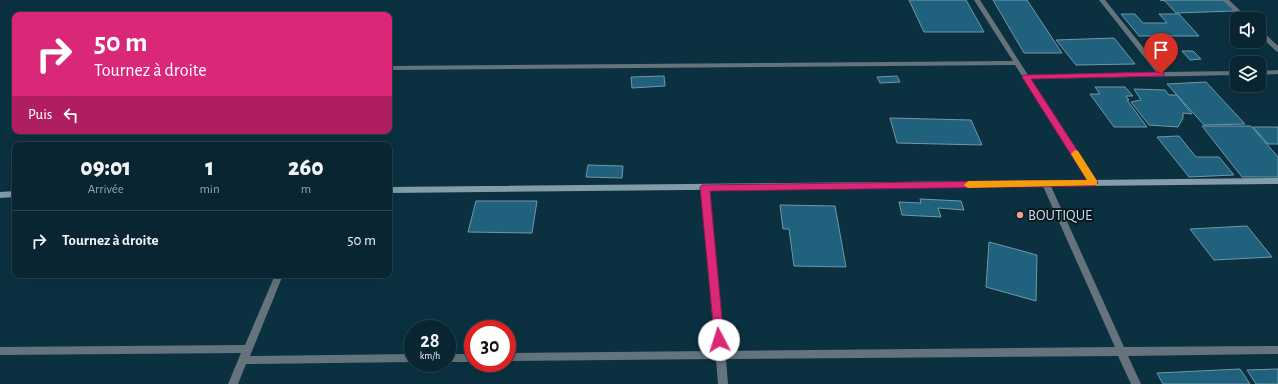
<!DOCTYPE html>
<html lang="fr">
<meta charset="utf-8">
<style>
:root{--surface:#082531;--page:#16313d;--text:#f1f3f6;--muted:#98a5ab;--line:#29424d}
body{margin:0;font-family:"Alegreya Sans",sans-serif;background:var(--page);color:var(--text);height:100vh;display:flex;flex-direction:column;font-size:15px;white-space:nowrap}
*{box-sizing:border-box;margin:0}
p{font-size:13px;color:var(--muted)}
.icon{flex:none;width:22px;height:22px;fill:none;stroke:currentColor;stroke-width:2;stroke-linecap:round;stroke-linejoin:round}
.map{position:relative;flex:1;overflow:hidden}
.drawer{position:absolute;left:12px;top:142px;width:380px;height:136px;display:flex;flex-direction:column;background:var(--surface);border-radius:8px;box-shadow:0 4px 16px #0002,0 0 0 1px var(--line)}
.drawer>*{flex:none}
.top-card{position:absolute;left:12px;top:12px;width:380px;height:122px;border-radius:8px;box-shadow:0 4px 16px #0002,0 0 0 1px var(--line);background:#db2777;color:#fff;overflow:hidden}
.buttons{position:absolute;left:1230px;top:12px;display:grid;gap:8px}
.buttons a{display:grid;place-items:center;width:36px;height:36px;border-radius:8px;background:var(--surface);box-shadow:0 4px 16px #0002,0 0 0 1px var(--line);font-size:20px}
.speed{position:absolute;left:404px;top:320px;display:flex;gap:8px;font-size:20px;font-weight:700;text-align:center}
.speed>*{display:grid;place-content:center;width:52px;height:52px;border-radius:50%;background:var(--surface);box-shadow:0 4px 16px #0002,0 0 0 1px var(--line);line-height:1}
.speed small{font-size:10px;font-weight:400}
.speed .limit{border:6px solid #d22;background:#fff;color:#111}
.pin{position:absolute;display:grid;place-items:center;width:34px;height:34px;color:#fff;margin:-41px -17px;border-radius:50% 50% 50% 0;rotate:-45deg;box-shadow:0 0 4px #0007}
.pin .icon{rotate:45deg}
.me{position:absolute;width:44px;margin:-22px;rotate:355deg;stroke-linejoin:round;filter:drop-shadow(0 0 3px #0008)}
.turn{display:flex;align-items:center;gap:14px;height:84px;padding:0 16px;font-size:18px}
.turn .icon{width:52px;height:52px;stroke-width:2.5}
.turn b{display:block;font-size:28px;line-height:34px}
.then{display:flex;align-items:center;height:38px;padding:0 16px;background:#0003;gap:8px;font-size:15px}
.eta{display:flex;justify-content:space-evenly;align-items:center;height:68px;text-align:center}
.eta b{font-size:24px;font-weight:800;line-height:28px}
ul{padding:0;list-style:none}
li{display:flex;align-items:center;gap:12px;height:60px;padding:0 16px;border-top:1px solid var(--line)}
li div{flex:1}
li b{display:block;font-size:15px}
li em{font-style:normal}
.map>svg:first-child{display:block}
</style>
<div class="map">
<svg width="1278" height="384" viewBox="0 0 1278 384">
<rect width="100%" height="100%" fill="#0b3141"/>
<path fill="#20627d" stroke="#7197a9" d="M909 0H966L984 32H924Z
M993 0H1027L1062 53H1024Z
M1160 0H1223L1235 11 1176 13 1165 1Z
M1121 14H1135L1143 23H1167L1159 14H1179L1199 36H1139Z
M1114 38 1135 64 1076 65 1056 40Z
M1182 51H1193L1201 59 1190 60Z
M664 76 665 86 632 88 631 77Z
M897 76 900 82 880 83 877 77Z
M1206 82 1245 124 1204 125 1167 84Z
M1095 87H1125L1133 96H1126L1129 100H1127L1147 127H1114L1090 94H1100Z
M1134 89 1165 90 1169 95H1177L1192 114 1183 113V118L1178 127 1149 125 1131 102 1141 100Z
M890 118 971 120 982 145 897 143Z
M1202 126H1251L1278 157V177H1242Z
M1253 127H1278V144H1268Z
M1179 136 1196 157H1219L1234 175 1189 177 1157 137Z
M588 165 623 166 622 178 586 177Z
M920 199 961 201 964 210 938 208 941 217 902 215 899 202 921 203Z
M476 201H537L532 233 468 232Z
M780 205 835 206 846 267 794 266 789 229H783Z
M1247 226 1272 257 1214 260 1190 229Z
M989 242 1037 255 1036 301 986 287Z
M1240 369 1250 384H1163L1157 373Z
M1278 369V384H1256L1247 370Z"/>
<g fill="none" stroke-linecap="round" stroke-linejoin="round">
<path fill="#65747c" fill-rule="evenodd" d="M974 0H980L1028 75 1156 72 1099 0H1105L1163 72 1237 71V75L1031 79 1097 181 1098 183 1094 186 1091 185 1015 65 389 70V66L1013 61Z
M1223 0H1229L1249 19H1242Z
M1259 29 1261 30 1278 46V52L1276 51 1259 35Z
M1278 70V74L1259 75V71Z
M1046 181 1050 184 1124 347 1278 346V354L1128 356 1141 384H1131L1118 356 726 359 728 384H718L716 359 507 361V353L715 351 701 187 705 184 709 187 725 351 1115 347 1042 184Z
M275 275H283L250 356 413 354V362L246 364 238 384H228L241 353 0 355V347L245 345Z
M447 354H473V362H447Z"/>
<path fill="#839da9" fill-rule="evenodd" d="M1278 178V184L389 193V187Z
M15 191V197L0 198V192Z"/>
</g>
<path fill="#db2777" stroke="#8e194d" d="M1161 72 1164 73V76L1031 79 1097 181 1098 183 1094 186 710 191 724 340 723 343 719 345 715 343 700 187 702 185 1087 180 1022 77 1023 75Z"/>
<path fill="#f59e0b" d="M1075 150 1078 151 1097 181V185L968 188 964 185 968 181 1087 180 1071 154Z"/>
<circle fill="#f59c91" stroke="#08171e" stroke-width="1.5" cx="1020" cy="215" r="4"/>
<g text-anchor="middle" stroke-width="4" stroke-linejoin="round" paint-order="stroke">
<g font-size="15" fill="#cadde7" stroke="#08171e" text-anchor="start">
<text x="1028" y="220">BOUTIQUE</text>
</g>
</g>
</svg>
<div class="buttons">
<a><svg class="icon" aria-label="sound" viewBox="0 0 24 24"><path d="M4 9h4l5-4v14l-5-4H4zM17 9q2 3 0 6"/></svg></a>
<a><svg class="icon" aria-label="layers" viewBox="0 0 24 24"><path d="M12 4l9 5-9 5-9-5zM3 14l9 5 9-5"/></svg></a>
</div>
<div class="speed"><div>28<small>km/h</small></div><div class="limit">30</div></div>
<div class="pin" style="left:1161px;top:74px;background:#d93025"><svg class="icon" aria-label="arrive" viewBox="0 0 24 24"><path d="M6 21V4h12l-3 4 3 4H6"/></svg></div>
<svg class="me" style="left:719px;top:340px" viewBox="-20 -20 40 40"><circle r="19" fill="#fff"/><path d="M0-13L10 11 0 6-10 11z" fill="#db2777"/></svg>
<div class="top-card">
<div class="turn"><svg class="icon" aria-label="right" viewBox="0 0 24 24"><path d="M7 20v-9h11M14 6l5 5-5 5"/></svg><div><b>50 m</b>Tournez à droite</div></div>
<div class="then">Puis<svg class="icon" aria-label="left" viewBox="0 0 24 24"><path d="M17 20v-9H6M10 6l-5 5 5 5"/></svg></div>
</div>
<section class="drawer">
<div class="eta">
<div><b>09:01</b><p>Arrivée</p></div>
<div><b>1</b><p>min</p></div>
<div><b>260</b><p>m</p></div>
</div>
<ul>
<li><svg class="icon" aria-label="right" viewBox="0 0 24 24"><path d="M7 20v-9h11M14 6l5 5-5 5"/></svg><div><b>Tournez à droite</b></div><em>50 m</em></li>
</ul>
</section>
</div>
